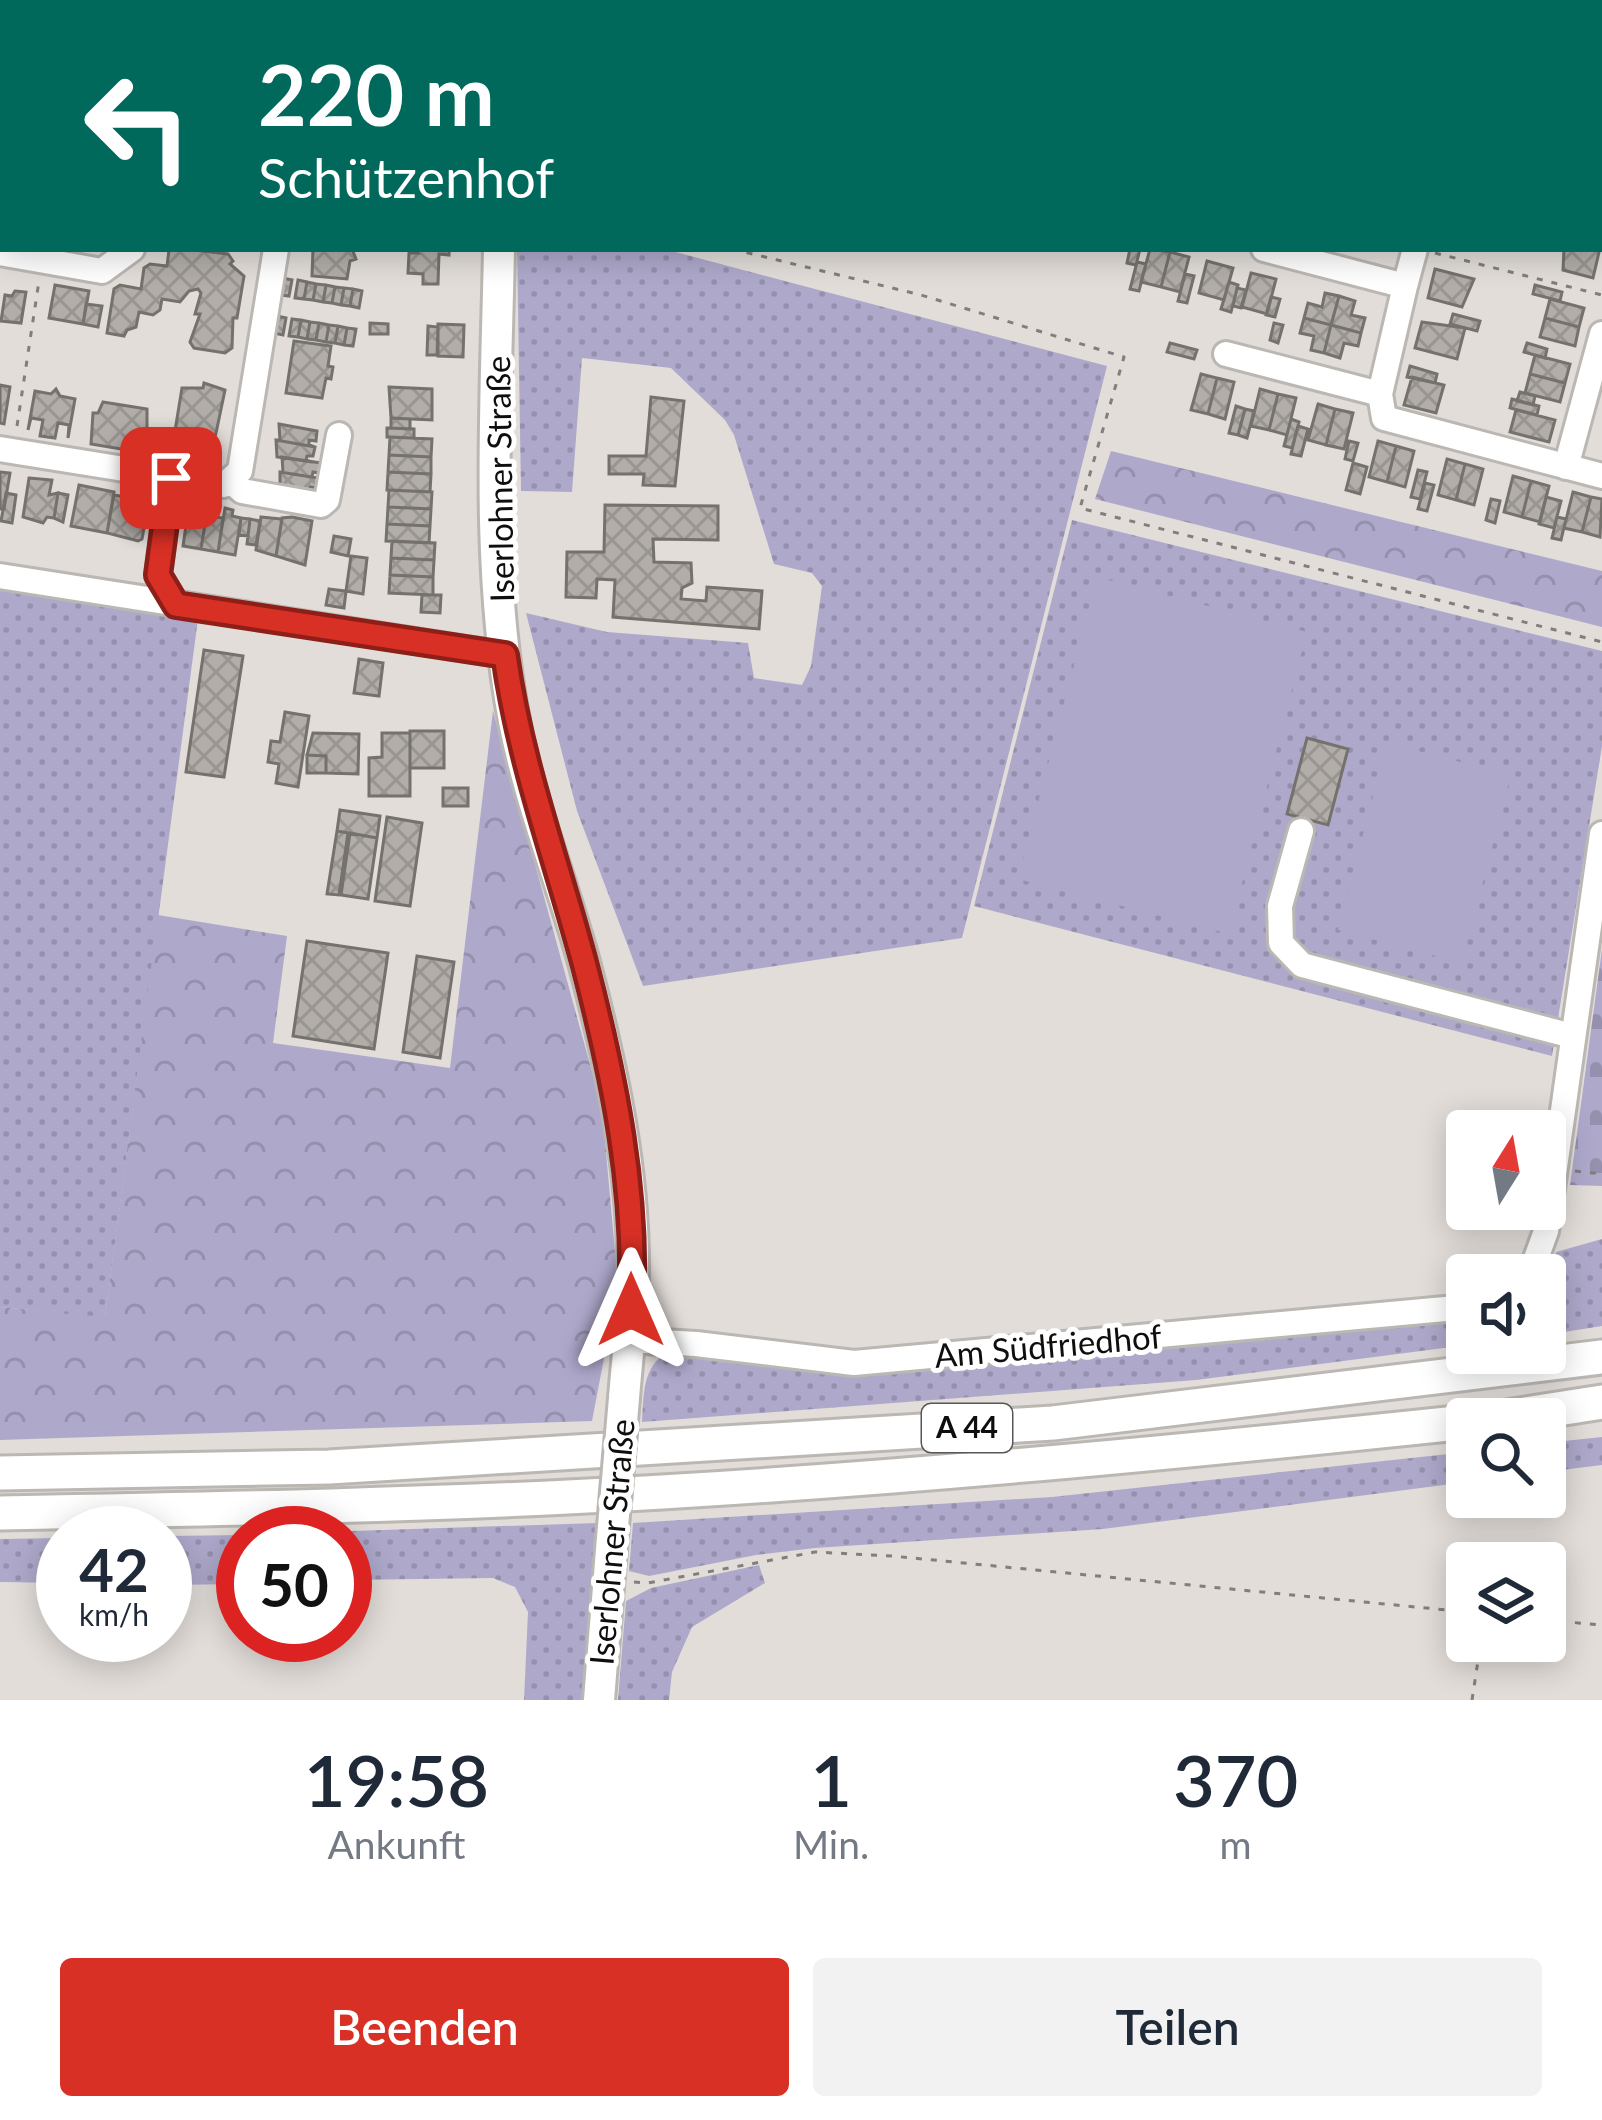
<!DOCTYPE html>
<html lang="de">
<meta charset="utf-8">
<style>
:root{--surface:#fff;--page:#f2f2f3;--text:#1f2937;--muted:#747a83;--accent:#d93025}
body{margin:0;font-family:Lato,sans-serif;background:var(--page);color:var(--text);height:100vh;display:flex;flex-direction:column;font-size:45px;white-space:nowrap}
*{box-sizing:border-box;margin:0}
p{font-size:39px;color:var(--muted)}
.icon{flex:none;width:66px;height:66px;fill:none;stroke:currentColor;stroke-width:2;stroke-linecap:round;stroke-linejoin:round}
.map{position:relative;height:1700px;overflow:hidden}
.panel{display:flex;flex-direction:column;background:var(--surface);flex:1}
.panel>*{flex:none}
.guide{position:absolute;left:0px;top:0px;width:1602px;height:252px;box-shadow:0 6px 30px #0003;background:#00695c;color:#fff;overflow:hidden}
.needle{width:78px;rotate:11deg}
.controls{position:absolute;left:1446px;top:1110px;display:grid;gap:24px}
.controls a{display:grid;place-items:center;width:120px;height:120px;border-radius:12px;background:var(--surface);box-shadow:0 6px 30px #0003;font-size:60px}
.speed{position:absolute;left:36px;top:1506px;display:flex;gap:24px;font-size:60px;font-weight:700;text-align:center}
.speed>*{display:grid;place-content:center;width:156px;height:156px;border-radius:50%;background:var(--surface);box-shadow:0 6px 30px #0003;line-height:1}
.speed small{font-size:30px;font-weight:400}
.speed .limit{border:18px solid #d22;background:#fff;color:#111}
.pin{position:absolute;display:grid;place-items:center;width:102px;height:102px;color:#fff;margin:-51px;border-radius:24px;box-shadow:0 6px 18px #0006}
.me{position:absolute;width:132px;margin:-66px;rotate:0deg;stroke-linejoin:round;filter:drop-shadow(0 0 9px #0008)}
.turn{display:flex;align-items:center;gap:42px;height:252px;padding:0 60px;font-size:54px}
.turn .icon{width:156px;height:156px;stroke-width:2.5}
.turn b{display:block;font-size:84px;line-height:102px}
.eta{display:flex;justify-content:space-evenly;align-items:center;height:204px;text-align:center}
.eta b{font-size:72px;font-weight:600;line-height:84px}
.button{display:flex;gap:24px;margin-top:auto;padding:24px 60px}
.button a{flex:1;height:138px;border-radius:12px;background:var(--accent);color:#fff;font-size:48px;font-weight:600;line-height:138px;text-align:center}
.button a+a{background:var(--page);color:var(--text)}
.map>svg:first-child{display:block}
</style>
<div class="map">
<svg width="1602" height="1700" viewBox="0 0 1602 1700">
<defs>
<pattern id="grass-dots" width="8" height="8" patternUnits="userSpaceOnUse" patternTransform="scale(3)"><rect width="8" height="8" fill="#aea9cb"/><path d="M2 2h.1M6 6h.1" fill="none" stroke="#9590ad" stroke-width="1.8" stroke-linecap="round"/></pattern>
<pattern id="forest-crowns" width="20" height="18" patternUnits="userSpaceOnUse" patternTransform="scale(3)"><rect width="20" height="18" fill="#aea9cb"/><path d="M2 6a3 3 0 1 1 6 0M12 15a3 3 0 1 1 6 0" fill="none" stroke="#9590ad"/></pattern>
<pattern id="cemetery-stones" width="16" height="16" patternUnits="userSpaceOnUse" patternTransform="scale(3)"><rect width="16" height="16" fill="#aea9cb"/><path d="M2 7V4a2 2 0 0 1 4 0v3zM10 15v-3a2 2 0 0 1 4 0v3z" fill="#9590ad"/></pattern>
<pattern id="building-cross-hatch" width="8" height="8" patternUnits="userSpaceOnUse" patternTransform="scale(3)"><rect width="8" height="8" fill="#b2ada9"/><path d="M0 0l8 8M0 8l8-8" fill="none" stroke="#989490"/></pattern>
</defs>
<rect width="100%" height="100%" fill="#e2ddd9"/>
<path fill="url(#grass-dots)" d="M517 249H664L1107 366 962 938 643 986 577 811 526 613 607 632 748 643 754 678 802 685 811 666 822 586 812 573 774 564 734 435 725 420 671 368 582 358 572 492 521 491Z
M1072 520 1602 651V746L1552 1056 974 906Z
M0 588 198 619 105 1318 0 1307Z
M1602 1239V1326L1545 1335V1279L1556 1252Z
M1467 1317V1345L1196 1380 642 1422C644 1394 642 1368 667 1352L758 1360Z
M1602 1437V1465L1545 1472V1443Z
M1467 1452V1482L1103 1529 815 1548 756 1555 649 1576 629 1571 633 1523 1052 1497Z
M597 1523 583 1700H524L528 1612 515 1587 493 1578 345 1580V1533H293Z
M243 1535V1584L165 1585V1536Z
M63 1538V1583L0 1582V1539Z
M759 1565 765 1583 692 1627 672 1672 669 1700H618L626 1601 651 1588Z"/>
<path fill="url(#forest-crowns)" d="M1111 451 1602 571V627L1095 499Z
M493 711 602 1108 618 1285 592 1421 0 1440V1307L105 1317 158 915 287 936 273 1043 450 1068Z"/>
<path fill="url(#cemetery-stones)" d="M1602 949V1186L1570 1185Z"/>
<path fill="#aea9cb" d="M1097 577 1307 632 1229 934 1018 879Z
M1387 743 1511 775 1462 963 1338 930Z"/>
<path fill="url(#building-cross-hatch)" stroke="#75716d" stroke-width="3" d="M395 0H456L395 3Z
M1458 0H1510L1512 2 1458 3Z
M1600 248 1593 278 1563 270 1564 249Z
M186 249 228 254 233 261 230 264 244 276 237 318H233L232 348 225 353 194 348 190 342 200 314H195L201 293 198 289 189 291 180 302 162 299 160 310 153 315 139 312 136 327 127 330 124 336 107 333 114 289 120 285 141 289 144 268 150 264 167 266 169 250Z
M313 249H352L356 259 350 261 347 279 312 276Z
M415 249H449V255L439 254 438 284H423V274L408 273 409 253H418Z
M1130 249H1140L1136 265 1127 263Z
M1150 249 1170 252 1161 287 1141 282Z
M1170 252 1189 257 1180 292 1161 287Z
M1207 261 1233 268 1224 300 1199 293Z
M1137 262 1146 264 1139 291 1130 289Z
M1435 269 1474 279 1462 307 1428 298Z
M1251 273 1276 279 1267 314 1242 307Z
M1185 274 1194 276 1187 303 1178 301Z
M283 278 292 280 289 296 280 295Z
M298 280 307 282 304 299 295 298Z
M307 282 316 284 313 300 304 299Z
M1229 282 1238 285 1231 312 1221 309Z
M316 284 326 285 323 302 313 300Z
M55 285 89 291 83 324 49 318Z
M326 285 335 287 332 303 323 302Z
M1535 285 1562 292 1560 301 1533 294Z
M335 287 344 288 341 305 332 303Z
M344 288 353 289 350 306 341 305Z
M1237 288 1246 290 1241 308 1233 306Z
M353 289 362 291 359 308 350 306Z
M15 291 26 292 21 323 1 321 5 295 12 296Z
M1325 293 1339 296 1331 325 1304 318 1308 303 1322 307Z
M1339 296 1355 301 1351 315 1365 318 1361 333 1331 325Z
M1271 297 1280 299 1275 317 1266 315Z
M1550 299 1584 308 1579 327 1545 318Z
M86 304 102 306 98 327 83 324Z
M1453 314 1480 321 1477 331 1450 324Z
M277 316 286 318 283 335 274 333Z
M1304 318 1331 325 1324 353 1311 350 1314 336 1300 333Z
M1545 318 1579 327 1575 346 1540 337Z
M292 319 301 320 298 337 289 336Z
M301 320 310 322 307 339 298 337Z
M310 322 319 323 316 340 307 339Z
M1422 322 1465 328 1457 359 1415 348Z
M319 323 329 325 326 342 316 340Z
M370 323 388 324V334H370Z
M1274 323 1283 325 1278 343 1270 340Z
M438 324 464 325 463 357 438 356Z
M329 325 338 326 335 343 326 342Z
M1331 325 1361 333 1358 346 1344 343 1340 358 1324 353Z
M338 326 347 328 344 345 335 343Z
M428 326 438 327 437 355H427Z
M347 328 356 329 353 346 344 345Z
M294 341 331 346 328 366 333 367 331 379 326 378 322 398 286 393Z
M1170 343 1197 350 1194 359 1167 352Z
M1527 343 1547 349 1545 358 1524 352Z
M1535 355 1570 364 1565 383 1530 374Z
M1410 366 1437 374 1435 383 1407 377Z
M1201 374 1217 378 1208 414 1191 410Z
M1530 374 1565 383 1560 402 1525 393Z
M1412 377 1444 385 1436 413 1404 405Z
M1217 378 1234 382 1225 419 1208 414Z
M204 383 225 390 211 457 193 454V449L173 443 182 388H203Z
M0 385 10 387 4 424 0 423Z
M389 387 432 389V420L391 418Z
M56 389 60 396 75 399 68 438 69 425 58 423 55 438 40 436 43 420 31 418 28 430 35 391 51 394Z
M1260 389 1278 394 1269 430 1251 426Z
M1520 392 1535 396 1533 405 1517 401Z
M1278 394 1296 398 1287 435 1269 430Z
M651 397 684 401 675 486 643 485 644 474H609V456H646Z
M1512 399 1539 406 1537 415 1510 408Z
M103 402 147 409V431L151 432 148 450 145 453 91 444 93 413H98Z
M1318 404 1335 409 1326 445 1308 440Z
M1236 406 1245 409 1238 435 1229 433Z
M1245 409 1254 411 1247 438 1238 435Z
M1335 409 1353 413 1344 449 1326 445Z
M1516 410 1555 420 1549 442 1510 432Z
M391 418 410 419V429L391 428Z
M1291 419 1299 422 1292 448 1284 446Z
M279 424 317 431 316 441 309 440V445L315 447 276 440H280Z
M1298 426 1308 429 1301 456 1291 454Z
M387 428 414 429V438L387 437Z
M390 437 432 439 431 457 389 455Z
M276 440 315 447 313 456H307L306 460 312 462 277 457Z
M1349 441 1358 443 1353 461 1345 459Z
M1378 441 1396 446 1387 482 1369 477Z
M1396 446 1414 451 1405 487 1387 482Z
M389 455 431 457V474L388 472Z
M282 457 321 463 319 473 313 472 312 477 318 478 280 472H283Z
M1447 459 1465 464 1456 500 1438 495Z
M1353 463 1367 467 1360 494 1346 490Z
M1465 464 1483 469 1474 505 1456 500Z
M1418 470 1427 472 1420 499 1411 497Z
M0 472 10 473 4 509H0Z
M280 472 318 478 317 488 310 487 309 494 280 489Z
M388 472 431 474 430 492 387 490Z
M1513 476 1531 481 1522 517 1504 512Z
M29 478 52 480 49 495 58 493 54 518 47 517 43 523 23 517Z
M1531 481 1549 486 1540 522 1522 517Z
M1425 483 1434 485 1427 511 1418 509Z
M79 485 114 492 107 533 71 526Z
M389 490 432 492 431 509 388 507Z
M1573 492 1591 497 1582 532 1564 528Z
M6 493 16 495 12 523 1 521Z
M58 493 68 495 63 522 54 518Z
M114 495 149 501 142 539 138 541 107 533Z
M1546 497 1561 501 1554 528 1539 524Z
M1591 497 1602 499 1600 537 1582 532Z
M1491 499 1500 501 1495 523 1486 520Z
M200 505 208 506 201 549 183 546 188 512 198 514Z
M605 505 718 506V540L653 539 654 562 691 563 692 583 682 588 681 599 706 601 707 587 762 591 759 629 613 617 615 580 597 579 596 598 566 597 567 552H604Z
M208 506 216 507 215 517 223 518 218 552 201 549Z
M388 507 431 509 430 526 387 524Z
M225 508 233 510 232 516 241 518 235 555 218 552Z
M261 517 282 519 276 556 256 550Z
M292 517 312 521 305 565 276 556 282 518Z
M1557 517 1566 519 1561 540 1552 538Z
M241 518 250 519 248 536 239 535Z
M250 519 260 521 256 545 247 544Z
M387 524 430 526 429 543 386 541Z
M334 536 351 539 348 556 331 552Z
M392 541 435 543 434 560 391 558Z
M351 556 367 558 363 594 346 591Z
M391 558 434 560 433 577 390 575Z
M390 575 433 577V595L389 593Z
M329 589 346 591 344 608 326 605Z
M422 595H441L440 613 421 612Z
M204 650 243 656 224 777 186 772Z
M359 659 383 663 379 696 354 693Z
M285 712 309 716 298 787 276 783 279 764 268 762 271 741 280 742Z
M410 731H444V768H410Z
M313 733 359 734 358 774 326 773V756L307 755Z
M382 733H410V796H369V758L382 757Z
M1307 738 1348 749 1328 825 1287 814Z
M307 755 326 756V773H307Z
M443 788H468V806H443Z
M340 810 380 816 377 838 337 831Z
M387 817 422 823 410 906 375 901Z
M337 831 348 833 339 895 327 894Z
M350 833 377 838 368 899 341 895Z
M307 941 388 953 374 1049 293 1036Z
M417 956 454 962 440 1058 403 1052Z"/>
<g fill="none" stroke-linecap="round" stroke-linejoin="round">
<g stroke="#bbb7b2" stroke-width="30">
<path id="minor" d="M789 3 790 0
M1007 3V0
M1212 3 1213 0
M1433 3 1434 0
M0 97 3 98
M0 253 102 271 132 249
M1405 286 1415 249
M1226 354 1380 394 1405 286 1264 249
M1380 394 1384 418 1602 476
M0 449 224 485 240 471 276 249
M1566 467 1602 334
M171 478 158 575 176 605
M230 480 242 491 321 505 327 500 339 435
M0 576 505 655
M1301 831 1280 906 1281 943 1302 965 1572 1036
M1530 1275 1546 1231 1602 834
M629 1340 696 1344 854 1363 1467 1307"/>
</g>
<g stroke="#bbb7b2" stroke-width="36">
<path id="major" d="M506 3V0
M499 249C496 406 485 566 514 721 530 805 563 884 585 966 612 1069 635 1174 633 1280 632 1320 627 1359 624 1398
M599 1700 611 1550"/>
</g>
<g stroke="#bbb7b2" stroke-width="39">
<path id="highway" d="M1494 1419 1602 1402
M0 1473 329 1467 1053 1423 1602 1357
M0 1513C221 1509 442 1505 662 1492 931 1476 1199 1450 1467 1422"/>
</g>
<path stroke="#827e7c" stroke-width="3" stroke-dasharray="6 9" stroke-linecap="butt" d="M732 249 921 295 1124 357 1080 508 1602 642
M1435 253 1602 295
M17 426 39 281
M1575 1171 1602 1174
M634 1582 648 1583 815 1552 892 1556 1467 1612
M1545 1620 1602 1625
M1472 1700 1481 1641"/>
<use href="#minor" stroke="#fff" stroke-width="24"/>
<use href="#major" stroke="#fff" stroke-width="30"/>
<use href="#highway" stroke="#fff" stroke-width="33"/>
<g stroke="#bbb7b2" stroke-width="36" stroke-linecap="butt">
<path id="major-bridge" d="M611 1550 624 1398"/>
</g>
<use href="#major-bridge" stroke="#fff" stroke-width="30"/>
</g>
<g fill="none" stroke-linecap="round" stroke-linejoin="round">
<g stroke="#8d1f18" stroke-width="30">
<path id="route" d="M171 478 158 575 176 605 505 655C520 763 557 861 585 966 614 1078 638 1193 631 1310"/>
</g>
<use href="#route" stroke="#d93025" stroke-width="21"/>
</g>
<g text-anchor="middle" stroke-width="10" stroke-linejoin="round" paint-order="stroke">
<rect fill="#fff" stroke="#585656" stroke-width="3" x="922" y="1404" width="90" height="48" rx="9"/>
<g font-size="30" font-weight="bold" fill="#100e0d">
<text x="967" y="1438">A 44</text>
</g>
<g font-size="33" fill="#100e0d" stroke="#fff">
<text transform="translate(500 479) rotate(-91)" y="12">Iserlohner Straße</text>
<text transform="translate(1048 1346) rotate(-5)" y="12">Am Südfriedhof</text>
<text transform="translate(612 1542) rotate(-85)" y="12">Iserlohner Straße</text>
</g>
</g>
</svg>
<div class="controls">
<a><svg class="needle" viewBox="-14 -14 28 28"><path d="M0-13l5 13h-10z" fill="#e53935"/><path d="M0 13l5-13h-10z" fill="#747a83"/></svg></a>
<a><svg class="icon" aria-label="sound" viewBox="0 0 24 24"><path d="M4 9h4l5-4v14l-5-4H4zM17 9q2 3 0 6"/></svg></a>
<a><svg class="icon" aria-label="search" viewBox="0 0 24 24"><circle cx="10" cy="10" r="6"/><path d="M15 15l6 6"/></svg></a>
<a><svg class="icon" aria-label="layers" viewBox="0 0 24 24"><path d="M12 4l9 5-9 5-9-5zM3 14l9 5 9-5"/></svg></a>
</div>
<div class="speed"><div>42<small>km/h</small></div><div class="limit">50</div></div>
<div class="pin" style="left:171px;top:478px;background:#d93025"><svg class="icon" aria-label="arrive" viewBox="0 0 24 24"><path d="M6 21V4h12l-3 4 3 4H6"/></svg></div>
<svg class="me" style="left:631px;top:1310px" viewBox="-20 -20 40 40"><path d="M0-17L14 15 0 8-14 15z" fill="#d93025" stroke="#fff" stroke-width="4"/></svg>
<div class="guide">
<div class="turn"><svg class="icon" aria-label="left" viewBox="0 0 24 24"><path d="M17 20v-9H6M10 6l-5 5 5 5"/></svg><div><b>220 m</b>Schützenhof</div></div>
</div>
</div>
<section class="panel">
<div class="eta">
<div><b>19:58</b><p>Ankunft</p></div>
<div><b>1</b><p>Min.</p></div>
<div><b>370</b><p>m</p></div>
</div>
<div class="button"><a>Beenden</a><a>Teilen</a></div>
</section>
